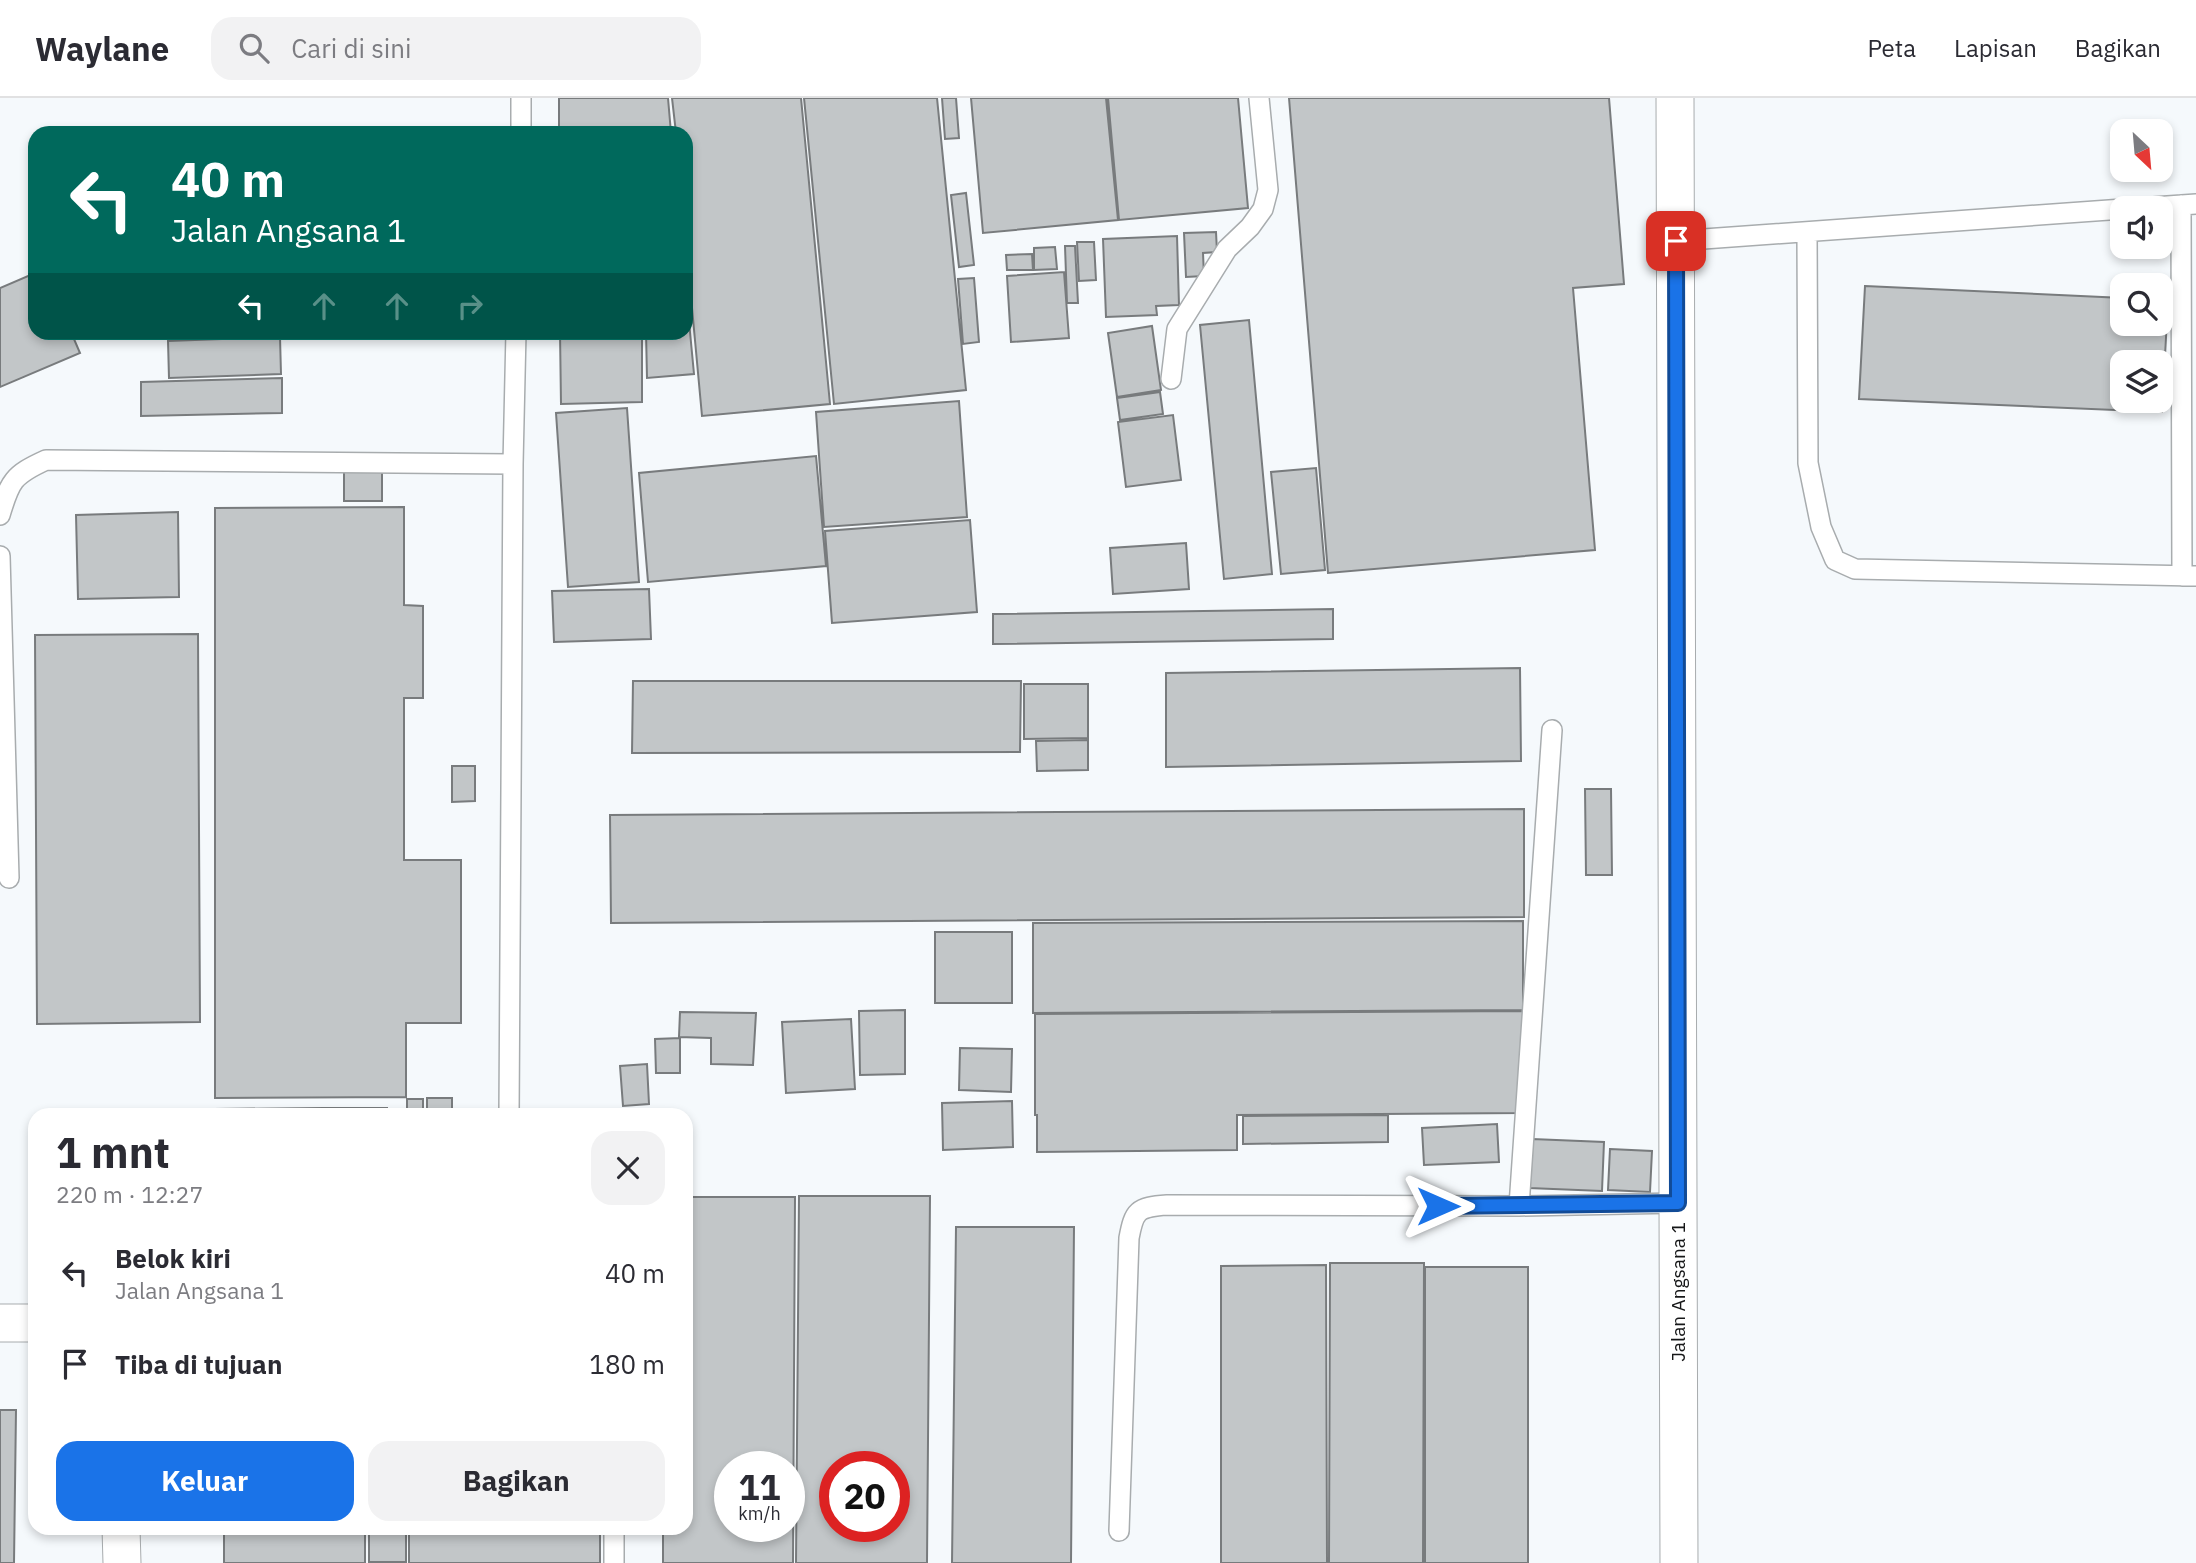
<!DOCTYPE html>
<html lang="id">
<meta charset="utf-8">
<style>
:root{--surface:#fff;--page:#f2f2f3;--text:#2b2b33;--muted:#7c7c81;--line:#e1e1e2;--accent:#1a73e8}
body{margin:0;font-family:"IBM Plex Sans",sans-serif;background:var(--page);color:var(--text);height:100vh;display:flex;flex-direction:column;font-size:26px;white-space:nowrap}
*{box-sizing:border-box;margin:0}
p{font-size:23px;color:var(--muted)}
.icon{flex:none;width:38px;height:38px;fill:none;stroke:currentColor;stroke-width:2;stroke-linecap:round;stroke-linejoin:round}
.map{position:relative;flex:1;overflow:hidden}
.panel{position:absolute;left:28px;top:1010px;width:665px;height:427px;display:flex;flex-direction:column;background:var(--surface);border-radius:21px;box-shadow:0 4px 10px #0003}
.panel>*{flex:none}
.banner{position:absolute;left:28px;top:28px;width:665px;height:214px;border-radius:21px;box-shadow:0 4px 10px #0003;background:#00695c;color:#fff;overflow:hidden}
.needle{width:46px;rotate:154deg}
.tools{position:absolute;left:2110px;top:21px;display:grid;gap:14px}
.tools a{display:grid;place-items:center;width:63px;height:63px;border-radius:14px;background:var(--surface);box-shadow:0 4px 10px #0003;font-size:35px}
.speed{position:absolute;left:714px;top:1353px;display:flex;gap:14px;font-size:35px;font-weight:700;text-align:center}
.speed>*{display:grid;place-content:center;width:91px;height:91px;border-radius:50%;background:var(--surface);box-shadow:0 4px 10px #0003;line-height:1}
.speed small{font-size:18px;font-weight:400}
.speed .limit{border:10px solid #d22;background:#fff;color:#111}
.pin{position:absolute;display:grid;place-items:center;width:60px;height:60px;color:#fff;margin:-30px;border-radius:14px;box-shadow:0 4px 10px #0006}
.me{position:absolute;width:77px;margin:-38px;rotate:90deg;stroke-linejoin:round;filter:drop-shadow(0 0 5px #0008)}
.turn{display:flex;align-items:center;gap:24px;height:147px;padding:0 28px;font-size:32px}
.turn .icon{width:91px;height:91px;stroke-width:2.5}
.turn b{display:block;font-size:49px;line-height:60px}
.lanes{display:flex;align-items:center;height:66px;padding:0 28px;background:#0003;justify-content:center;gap:35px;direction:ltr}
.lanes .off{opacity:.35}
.round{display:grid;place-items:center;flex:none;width:74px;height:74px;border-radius:21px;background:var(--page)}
.headline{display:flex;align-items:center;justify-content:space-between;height:119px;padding:0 28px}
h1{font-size:42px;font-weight:700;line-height:52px}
.primary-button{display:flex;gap:14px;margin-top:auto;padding:14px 28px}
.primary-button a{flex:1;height:80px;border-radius:21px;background:var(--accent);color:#fff;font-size:28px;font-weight:700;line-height:80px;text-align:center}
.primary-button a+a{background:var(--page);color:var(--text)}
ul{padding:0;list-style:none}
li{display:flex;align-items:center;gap:21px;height:91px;padding:0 28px}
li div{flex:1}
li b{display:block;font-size:26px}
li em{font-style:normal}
header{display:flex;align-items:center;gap:42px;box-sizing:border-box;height:98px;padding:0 35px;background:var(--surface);border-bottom:2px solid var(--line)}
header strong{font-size:33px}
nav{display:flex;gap:38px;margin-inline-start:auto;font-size:24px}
.search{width:490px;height:63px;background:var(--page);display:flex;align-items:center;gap:18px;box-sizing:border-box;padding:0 24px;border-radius:21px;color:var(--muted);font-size:26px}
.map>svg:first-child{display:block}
</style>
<header>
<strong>Waylane</strong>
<div class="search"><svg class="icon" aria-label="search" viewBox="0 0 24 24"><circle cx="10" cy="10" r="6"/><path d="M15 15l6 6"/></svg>Cari di sini</div>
<nav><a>Peta</a><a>Lapisan</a><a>Bagikan</a></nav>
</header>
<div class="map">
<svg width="2196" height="1465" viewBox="0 0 2196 1465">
<rect width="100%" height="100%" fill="#f5f9fc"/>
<path fill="#c2c6c8" stroke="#787b7d" stroke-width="2" fill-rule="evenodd" d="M559 0H668L671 35H559Z
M672 0H801L830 306 702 318 686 145V35H676Z
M804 0H937L966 292 834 306Z
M942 0H956L959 40 945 41Z
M971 0H1106L1118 122 983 135Z
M1108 0H1238L1248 110 1119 122Z
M1289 0H1609L1624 186 1573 190 1595 452 1328 475Z
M966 95 974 167 959 169 951 97Z
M1216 134 1217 154 1203 155 1204 178 1186 179 1184 135Z
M1177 138 1179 207 1156 208 1157 217 1106 219 1103 141Z
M1077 144H1094L1096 182 1079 183Z
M1065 148H1075L1078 205H1067Z
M1055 149 1057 171 1034 172V150Z
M1032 156 1033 172H1007L1006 157Z
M1064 174 1069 240 1011 244 1007 178Z
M35 175V234H71L80 255 0 289V190Z
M974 180 979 244 963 246 958 181Z
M1865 188 2123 200V226H2161V202H2168L2162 314 1859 301ZM2123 264H2161V303H2123Z
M686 192 694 276 647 280 646 234H686Z
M1249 222 1272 476 1224 481 1200 227Z
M1152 228 1161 292 1117 299 1108 235Z
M560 234H642V304L561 306Z
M280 239 281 276 169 280 168 243Z
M282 280V315L141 318V284Z
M1160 294 1163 316 1120 322 1117 300Z
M959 303 967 419 824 429 816 314Z
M627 310 639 484 568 489 556 315Z
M1173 317 1181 382 1126 389 1118 324Z
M816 358 826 468 648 484 639 375Z
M344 368H382V403H344Z
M1316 370 1325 472 1281 476 1271 374Z
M404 409V507L423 508V600H404V762H461V925H406V999L215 1000V410Z
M178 414 179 499 78 501 76 417Z
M970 422 977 514 832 525 825 433Z
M1186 445 1189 491 1113 496 1110 450Z
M649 491 651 541 554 544 552 493Z
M1333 511V541L993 546V516Z
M198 536 200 924 37 926 35 537Z
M1520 570 1521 663 1166 669V575Z
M633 583H1021L1020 654 632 655Z
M1024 586H1088V640L1024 641Z
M1088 642V672L1037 673 1036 643Z
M452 668H475V703L452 704Z
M1585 691H1611L1612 777H1586Z
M1524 711V819L611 825 610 717Z
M1523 823V912L1033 915V825Z
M935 834H1012V905H935Z
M905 912V976L860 977 859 913Z
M1523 913 1524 1015 1237 1017V1052L1037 1054V1017H1035V916Z
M680 914 756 915 753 967 711 966V940L679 939Z
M851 921 855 991 786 995 782 924Z
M680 940V975H656L655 941Z
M960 950 1012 951 1011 994 959 992Z
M647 966 649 1006 623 1008 620 968Z
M427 1000H452V1017H427Z
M407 1001H423V1017H407Z
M1012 1003 1013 1049 943 1052 942 1005Z
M323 1010V1017H215V1011Z
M325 1010H387V1017H325Z
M1388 1017V1044L1243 1046V1018Z
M1497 1026 1499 1064 1424 1067 1422 1030Z
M1532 1041 1604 1044 1602 1093 1529 1090Z
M1610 1051 1652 1053 1650 1094 1608 1092Z
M799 1098H930L927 1465H796ZM835 1368H894V1428H835Z
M686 1099H795L793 1465H663V1430H686ZM730 1368H789V1428H730Z
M956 1129H1074L1071 1465H952Z
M1330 1165H1424L1423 1465H1329Z
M1326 1167 1327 1465H1221V1168Z
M1425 1169H1528V1465H1425Z
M0 1312H16L14 1465H0Z
M224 1430H365V1465H224Z
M369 1430H406V1464H369Z
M409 1430H600V1465H409Z"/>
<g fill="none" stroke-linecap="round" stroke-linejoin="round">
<g stroke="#a8acae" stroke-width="22">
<path id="lane" d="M521 35V0
M2181 107 2182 478
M2139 110 2196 106
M1807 134 1808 365 1821 429 1835 462 1855 471 2196 478
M1676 143 2123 111
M1171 281 1177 231 1227 151 1250 129 1263 111 1268 92 1259 0
M0 417C10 383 13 377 46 362L513 366
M0 458 9 780
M509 1017 513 366 516 234
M1519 1108 1552 632
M614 1430V1465
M1119 1433 1129 1140C1134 1113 1137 1109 1167 1107L1519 1108 1678 1105"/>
</g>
<g stroke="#a8acae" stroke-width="39">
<path id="street" d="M1675 0 1679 1465
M0 1225H35
M121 1430 122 1465"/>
</g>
<use href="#lane" stroke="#fff" stroke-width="19"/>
<use href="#street" stroke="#fff" stroke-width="37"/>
</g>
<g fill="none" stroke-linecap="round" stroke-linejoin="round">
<g stroke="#114b97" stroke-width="18">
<path id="route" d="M1438 1108 1678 1105 1676 143"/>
</g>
<use href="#route" stroke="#1a73e8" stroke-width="12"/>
</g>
<g text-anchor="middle" stroke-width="6" stroke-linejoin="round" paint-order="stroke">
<g font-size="19" fill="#161718" stroke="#fff">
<text transform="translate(1678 1194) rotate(-90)" y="7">Jalan Angsana 1</text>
</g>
</g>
</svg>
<div class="tools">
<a><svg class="needle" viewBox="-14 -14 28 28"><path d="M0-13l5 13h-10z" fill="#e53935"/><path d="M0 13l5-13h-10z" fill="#7c7c81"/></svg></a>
<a><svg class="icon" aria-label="sound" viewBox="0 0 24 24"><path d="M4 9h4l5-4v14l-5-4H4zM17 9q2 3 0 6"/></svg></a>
<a><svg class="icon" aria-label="search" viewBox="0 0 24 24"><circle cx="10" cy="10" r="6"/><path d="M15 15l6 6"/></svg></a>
<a><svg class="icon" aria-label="layers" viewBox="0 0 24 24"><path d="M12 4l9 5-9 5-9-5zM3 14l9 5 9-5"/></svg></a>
</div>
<div class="speed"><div>11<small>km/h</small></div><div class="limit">20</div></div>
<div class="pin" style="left:1676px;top:143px;background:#d93025"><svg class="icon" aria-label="arrive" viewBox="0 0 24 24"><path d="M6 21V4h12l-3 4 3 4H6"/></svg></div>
<svg class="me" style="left:1438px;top:1108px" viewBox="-20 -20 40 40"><path d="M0-17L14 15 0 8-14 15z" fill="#1a73e8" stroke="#fff" stroke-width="4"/></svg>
<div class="banner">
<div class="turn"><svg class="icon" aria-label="left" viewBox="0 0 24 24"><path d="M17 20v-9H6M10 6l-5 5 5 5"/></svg><div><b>40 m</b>Jalan Angsana 1</div></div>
<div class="lanes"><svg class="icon" aria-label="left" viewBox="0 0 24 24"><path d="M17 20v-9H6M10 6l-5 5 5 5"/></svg><svg class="icon off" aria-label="ahead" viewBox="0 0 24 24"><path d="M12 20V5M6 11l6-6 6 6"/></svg><svg class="icon off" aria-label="ahead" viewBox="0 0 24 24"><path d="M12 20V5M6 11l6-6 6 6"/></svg><svg class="icon off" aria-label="right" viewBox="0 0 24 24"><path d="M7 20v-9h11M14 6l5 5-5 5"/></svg></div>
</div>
<section class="panel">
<div class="headline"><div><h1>1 mnt</h1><p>220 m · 12:27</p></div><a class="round"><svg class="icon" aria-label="close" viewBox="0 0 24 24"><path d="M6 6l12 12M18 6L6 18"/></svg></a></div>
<ul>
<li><svg class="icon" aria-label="left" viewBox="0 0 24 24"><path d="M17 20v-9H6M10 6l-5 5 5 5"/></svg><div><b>Belok kiri</b><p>Jalan Angsana 1</p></div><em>40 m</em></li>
<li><svg class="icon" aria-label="arrive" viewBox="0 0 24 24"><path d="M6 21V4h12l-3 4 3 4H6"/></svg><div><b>Tiba di tujuan</b></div><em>180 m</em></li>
</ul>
<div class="primary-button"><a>Keluar</a><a>Bagikan</a></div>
</section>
</div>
